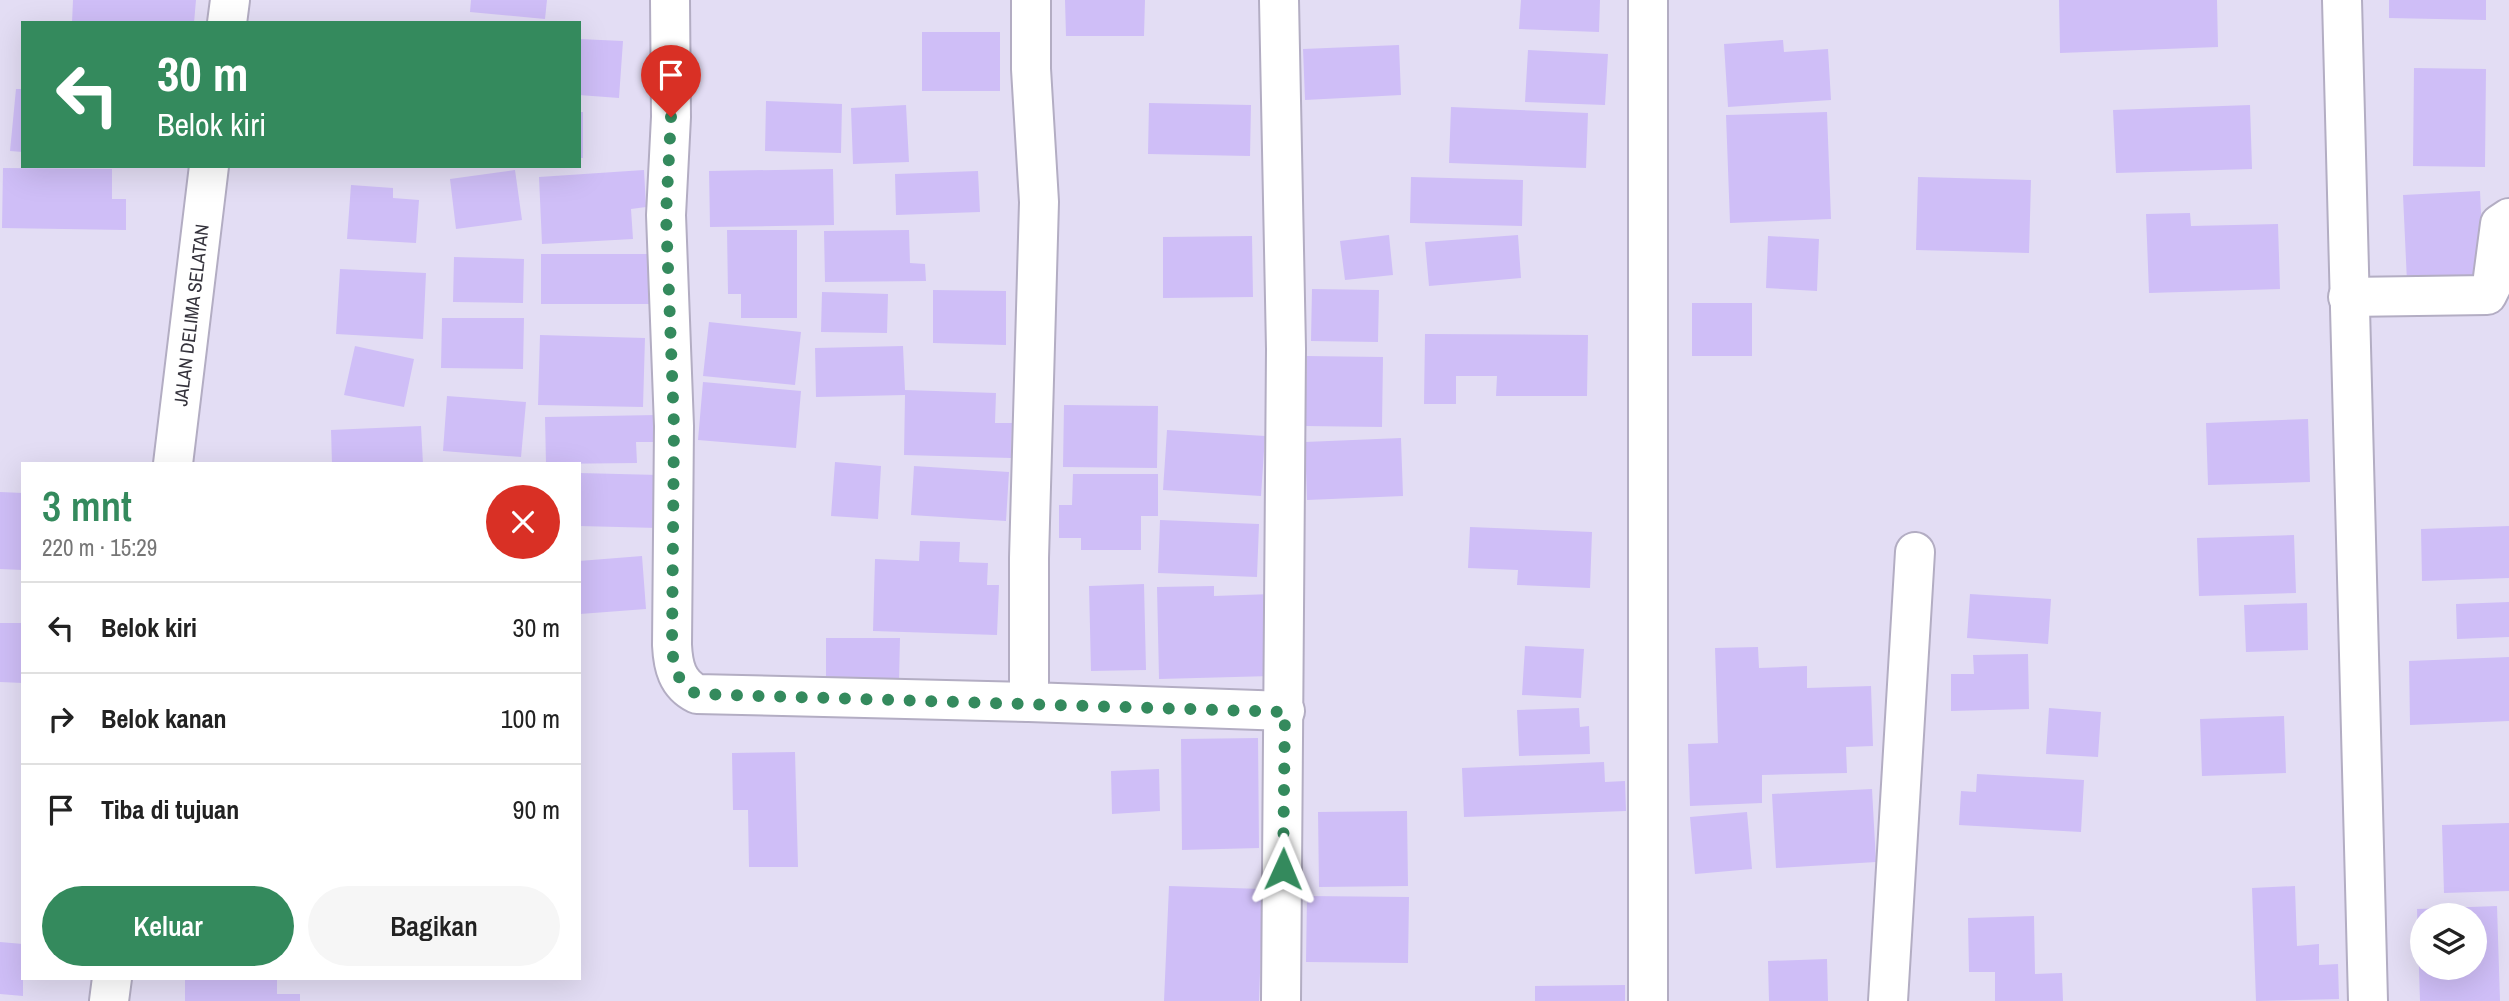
<!DOCTYPE html>
<html lang="id">
<meta charset="utf-8">
<style>
:root{--surface:#fff;--page:#f6f6f6;--text:#222;--muted:#767676;--line:#e0e0e0;--accent:#348a5d}
body{margin:0;font-family:"Archivo Narrow",sans-serif;background:var(--page);color:var(--text);height:100vh;display:flex;flex-direction:column;font-size:26px;white-space:nowrap}
*{box-sizing:border-box;margin:0}
p{font-size:23px;color:var(--muted)}
.icon{flex:none;width:38px;height:38px;fill:none;stroke:currentColor;stroke-width:2;stroke-linecap:round;stroke-linejoin:round}
.map{position:relative;flex:1;overflow:hidden}
.panel{position:absolute;left:21px;top:462px;width:560px;height:518px;display:flex;flex-direction:column;background:var(--surface);border-radius:0px;box-shadow:0 7px 28px #0002}
.panel>*{flex:none}
.top-card{position:absolute;left:21px;top:21px;width:560px;height:147px;border-radius:0px;box-shadow:0 7px 28px #0002;background:#348a5d;color:#fff;overflow:hidden}
.controls{position:absolute;left:2410px;top:903px;display:grid;gap:14px}
.controls a{display:grid;place-items:center;width:77px;height:77px;border-radius:50%;background:var(--surface);box-shadow:0 7px 28px #0002;font-size:35px}
.pin{position:absolute;display:grid;place-items:center;width:60px;height:60px;color:#fff;margin:-72px -30px;border-radius:50% 50% 50% 0;rotate:-45deg;box-shadow:0 0 7px #0007}
.pin .icon{rotate:45deg}
.me{position:absolute;width:77px;margin:-38px;rotate:1deg;stroke-linejoin:round;filter:drop-shadow(0 0 5px #0008)}
.turn{display:flex;align-items:center;gap:24px;height:147px;padding:0 21px;font-size:32px}
.turn .icon{width:91px;height:91px;stroke-width:2.5}
.turn b{display:block;font-size:49px;line-height:60px}
.round{display:grid;place-items:center;flex:none;width:74px;height:74px;border-radius:37px;background:var(--page)}
.summary{display:flex;align-items:center;justify-content:space-between;height:119px;padding:0 21px}
h1{font-size:42px;font-weight:600;line-height:52px;color:var(--accent)}
.action{display:flex;gap:14px;margin-top:auto;padding:14px 21px}
.action a{flex:1;height:80px;border-radius:42px;background:var(--accent);color:#fff;font-size:28px;font-weight:600;line-height:80px;text-align:center}
.action a+a{background:var(--page);color:var(--text)}
ul{padding:0;list-style:none}
li{display:flex;align-items:center;gap:21px;height:91px;padding:0 21px;border-top:2px solid var(--line)}
li div{flex:1}
li b{display:block;font-size:26px}
li em{font-style:normal}
.map>svg:first-child{display:block}
</style>
<div class="map">
<svg width="2509" height="1001" viewBox="0 0 2509 1001">
<rect width="100%" height="100%" fill="#e3ddf4"/>
<path fill="#cfbef7" fill-rule="evenodd" d="M73 0H196L194 23H72Z
M471 0H547L545 19 470 12Z
M1065 0H1145L1144 36H1066Z
M1521 0H1600L1599 32 1519 29Z
M2059 0H2217L2218 47 2060 53Z
M2389 0H2486V20L2389 18Z
M922 32H1000V91H922Z
M579 39 623 41 619 98 579 95Z
M1783 40 1784 52 1828 49 1831 100 1728 107 1724 44Z
M1399 45 1401 95 1305 100 1303 49Z
M1528 50 1608 54 1605 105 1525 102Z
M2414 68 2486 69 2485 167 2413 166Z
M16 89H23V152L10 151Z
M766 101 842 104 841 153 765 151Z
M1149 103 1251 105 1250 156 1148 154Z
M906 105 909 162 853 164 851 108Z
M2250 105 2252 169 2116 173 2113 110Z
M1451 107 1588 113 1586 168 1449 163Z
M579 112H583V158H579Z
M1827 112 1831 219 1730 223 1726 115Z
M3 168 112 169V199H126V230L2 228Z
M833 169 834 225 710 227 709 171Z
M515 170 522 220 456 229 450 179Z
M644 170 646 207 631 209 633 239 542 244 539 177Z
M978 171 980 212 896 215 895 174Z
M1411 177 1523 180 1522 226 1410 223Z
M1918 177 2031 180 2029 253 1916 250Z
M351 185 393 188V198L419 200 416 243 347 239Z
M2480 191 2484 277 2407 282 2403 195Z
M2190 213 2191 226 2278 224 2280 289 2149 293 2146 214Z
M727 230H797V318H741V294H728Z
M909 230 910 263 925 264 926 281 825 282 824 231Z
M1389 235 1393 275 1345 280 1340 241Z
M1518 235 1521 278 1429 286 1425 242Z
M1252 236 1253 297 1163 298V237Z
M1768 236 1819 239 1817 291 1766 288Z
M541 254H663V304H541Z
M454 257 524 259 523 303 453 302Z
M340 269 426 273 423 339 336 334Z
M1312 289 1379 290 1378 342 1311 341Z
M933 290 1006 291V345L933 343Z
M822 292 888 294 887 333 821 332Z
M1692 303H1752V356H1692Z
M442 318H524L523 369 441 368Z
M709 322 801 332 795 385 703 376Z
M1425 334 1588 335 1587 396H1496L1497 376H1456V404H1424Z
M540 335 645 338 643 407 538 405Z
M355 346 414 359 404 407 344 395Z
M903 346 905 390 996 393 995 423H1012L1011 458 904 455 905 395 816 397 815 348Z
M1307 356 1383 357 1382 427 1305 426Z
M703 382 801 391 796 448 698 440Z
M447 396 526 402 521 457 443 451Z
M1064 405 1158 406 1157 468 1063 467Z
M657 415V442H636L637 463 546 464 545 417Z
M2308 419 2310 482 2208 485 2206 423Z
M421 426 423 464H332L331 430Z
M1167 430 1265 436 1261 496 1163 490Z
M1401 438 1403 496 1307 500 1305 442Z
M835 462 881 466 878 519 831 516Z
M914 466 1009 472 1006 521 911 515Z
M579 473 659 475 658 528 579 526Z
M1073 474H1158V516H1141V550H1081V538H1059V505H1072Z
M0 492 23 493V570L0 569Z
M1160 520 1259 524 1257 577 1158 573Z
M2509 526V578L2422 581 2421 529Z
M1470 527 1592 532 1590 588 1517 585 1518 570 1468 568Z
M2294 535 2296 593 2199 596 2197 538Z
M920 541 960 542 959 562 988 563 987 585H999L997 635 873 631 875 559 919 561Z
M642 556 646 609 580 614 579 561Z
M1144 584 1146 670 1091 671 1089 586Z
M1214 586V596L1273 594 1274 676 1159 679 1157 587Z
M1970 594 2051 599 2048 644 1967 638Z
M2509 602V637L2457 639 2456 604Z
M2307 603 2308 650 2246 652 2244 605Z
M0 623H23V683L0 682Z
M826 638H900L899 681H826Z
M1525 646 1584 649 1581 698 1522 695Z
M1758 647 1759 668 1807 666V688L1871 686 1873 746 1846 747 1847 773 1762 775V803L1690 806 1688 744 1718 743 1715 648Z
M2028 654 2029 709 1951 711V674H1974L1973 655Z
M2509 657V721L2410 725 2409 661Z
M1579 708 1580 727 1589 726 1590 754 1519 756 1517 710Z
M2049 708 2101 712 2098 757 2046 754Z
M2284 716 2286 773 2202 776 2200 719Z
M1258 738 1259 848 1182 850 1181 739Z
M795 752 798 867H749L748 810H733L732 753Z
M1604 762 1605 782 1625 781 1626 811 1464 817 1462 768Z
M1159 769 1160 811 1112 814 1111 771Z
M1977 774 2084 780 2081 832 1959 825 1961 791 1976 792Z
M1872 789 1876 862 1776 868 1772 794Z
M1407 811 1408 886 1319 887 1318 812Z
M1747 812 1752 869 1695 874 1690 817Z
M2509 823V891L2444 893 2442 825Z
M1169 886 1263 889 1259 1001H1164Z
M2295 886 2297 946 2319 944V965L2338 964 2339 999 2256 1001 2252 888Z
M1307 896 1409 897 1408 963 1306 962Z
M2497 906 2500 1001H2420L2417 909ZM2422 915H2474V968H2422Z
M2034 916 2035 974 2062 973 2063 1001H1995V972H1969L1968 918Z
M0 942 23 944V996L0 994Z
M1827 959 1828 1001H1769L1768 961Z
M185 978H277V994H300V1001H185Z
M1625 985V1001H1535V986Z"/>
<g fill="none" stroke-linecap="round" stroke-linejoin="round">
<g stroke="#b3adc3" stroke-width="42">
<g id="minor">
<path d="M670 0 671 117 666 215 674 426 672 645C673 666 677 684 697 694L1029 702"/>
<path d="M1031 0V69L1039 202 1029 558V702L1285 711"/>
<path d="M1279 0 1286 349 1281 1001"/>
<path d="M1648 0V1001"/>
<path d="M2342 0 2368 1001"/>
<path d="M227 23 230 0"/>
<path d="M2348 297 2487 295 2492 285 2500 224 2509 218"/>
<path id="s1" d="M173 464 209 166"/>
<path d="M109 1001 112 978"/>
<path d="M1888 1001 1915 552"/>
</g>
</g>
<use href="#minor" stroke="#fff" stroke-width="38"/>
</g>
<g fill="none" stroke-linecap="round" stroke-linejoin="round">
<path stroke="#348a5d" stroke-width="12" stroke-dasharray="0 21.6" d="M671 117 666 215 674 426 672 645C673 666 677 684 697 694L1285 712 1283 869"/>
</g>
<g text-anchor="middle" stroke-width="6" stroke-linejoin="round" paint-order="stroke">
<g font-size="19" fill="#34323b" stroke="#e3ddf4">
<text dy="7" stroke="none"><textPath href="#s1" startOffset="150">JALAN DELIMA SELATAN</textPath></text>
</g>
</g>
</svg>
<div class="controls">
<a><svg class="icon" aria-label="layers" viewBox="0 0 24 24"><path d="M12 4l9 5-9 5-9-5zM3 14l9 5 9-5"/></svg></a>
</div>
<div class="pin" style="left:671px;top:117px;background:#d93025"><svg class="icon" aria-label="arrive" viewBox="0 0 24 24"><path d="M6 21V4h12l-3 4 3 4H6"/></svg></div>
<svg class="me" style="left:1283px;top:869px" viewBox="-20 -20 40 40"><path d="M0-17L14 15 0 8-14 15z" fill="#348a5d" stroke="#fff" stroke-width="4"/></svg>
<div class="top-card">
<div class="turn"><svg class="icon" aria-label="left" viewBox="0 0 24 24"><path d="M17 20v-9H6M10 6l-5 5 5 5"/></svg><div><b>30 m</b>Belok kiri</div></div>
</div>
<section class="panel">
<div class="summary"><div><h1>3 mnt</h1><p>220 m · 15:29</p></div><a class="round" style="background:#d93025;color:#fff"><svg class="icon" aria-label="close" viewBox="0 0 24 24"><path d="M6 6l12 12M18 6L6 18"/></svg></a></div>
<ul>
<li><svg class="icon" aria-label="left" viewBox="0 0 24 24"><path d="M17 20v-9H6M10 6l-5 5 5 5"/></svg><div><b>Belok kiri</b></div><em>30 m</em></li>
<li><svg class="icon" aria-label="right" viewBox="0 0 24 24"><path d="M7 20v-9h11M14 6l5 5-5 5"/></svg><div><b>Belok kanan</b></div><em>100 m</em></li>
<li><svg class="icon" aria-label="arrive" viewBox="0 0 24 24"><path d="M6 21V4h12l-3 4 3 4H6"/></svg><div><b>Tiba di tujuan</b></div><em>90 m</em></li>
</ul>
<div class="action"><a>Keluar</a><a>Bagikan</a></div>
</section>
</div>
